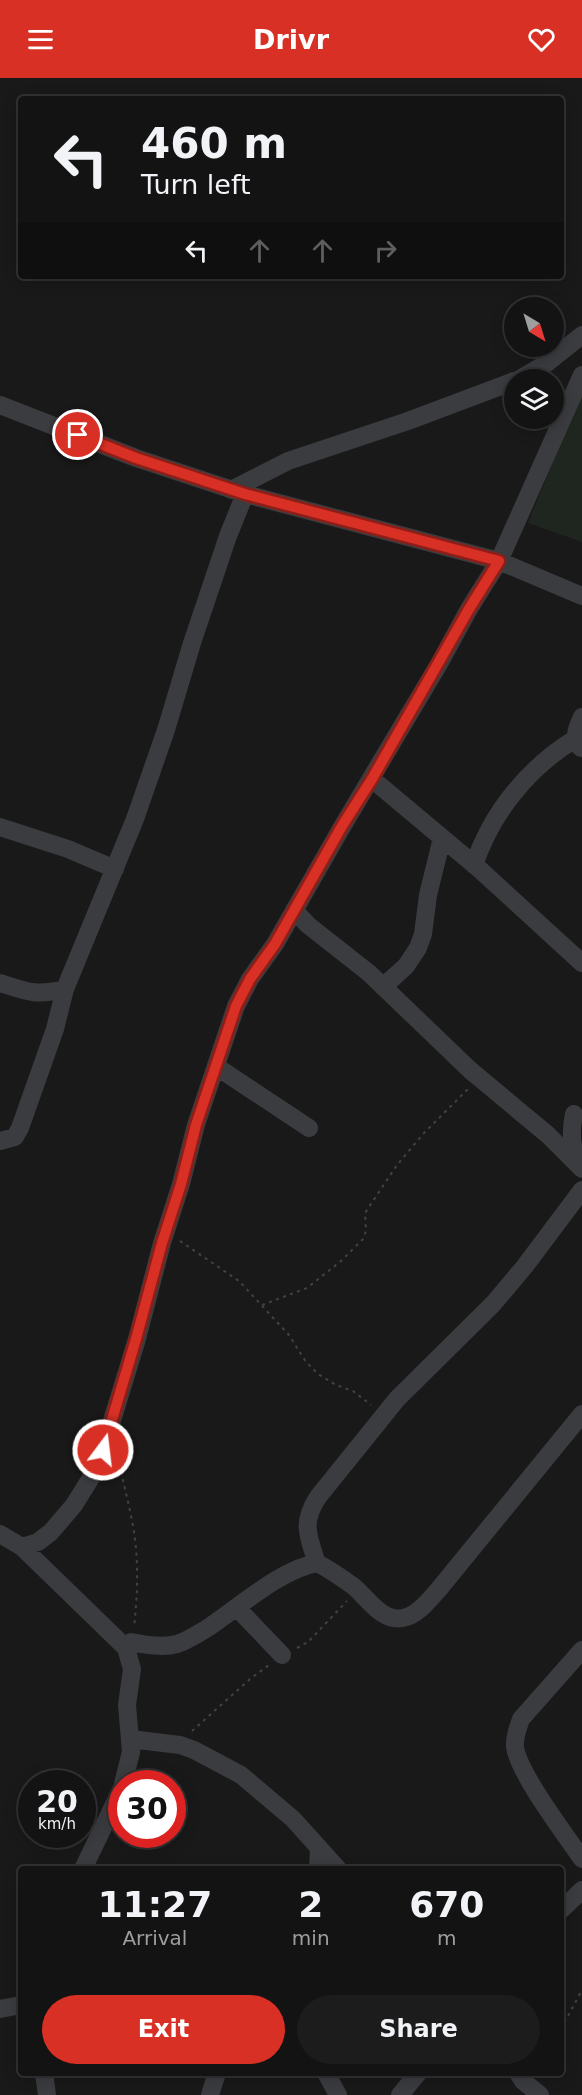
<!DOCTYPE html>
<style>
:root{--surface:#131314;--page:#1c1c1d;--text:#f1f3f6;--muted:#9d9ea0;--line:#323234;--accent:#d93025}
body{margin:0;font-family:"DejaVu Sans",sans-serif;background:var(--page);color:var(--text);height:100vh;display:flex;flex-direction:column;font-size:22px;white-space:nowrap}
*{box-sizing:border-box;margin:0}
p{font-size:20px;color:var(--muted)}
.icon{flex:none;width:33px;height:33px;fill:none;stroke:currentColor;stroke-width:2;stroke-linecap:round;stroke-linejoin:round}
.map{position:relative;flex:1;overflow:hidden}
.sheet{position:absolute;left:18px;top:1788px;width:546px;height:210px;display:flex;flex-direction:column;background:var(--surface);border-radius:6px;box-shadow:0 3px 15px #0003,0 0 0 2px var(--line)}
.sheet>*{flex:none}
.banner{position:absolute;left:18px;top:18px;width:546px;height:183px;border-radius:6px;box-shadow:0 3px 15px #0003,0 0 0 2px var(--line);background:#131314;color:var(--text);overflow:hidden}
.needle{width:39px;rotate:142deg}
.buttons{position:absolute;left:504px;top:219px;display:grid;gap:12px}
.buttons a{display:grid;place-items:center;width:60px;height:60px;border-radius:50%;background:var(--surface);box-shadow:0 3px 15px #0003,0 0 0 2px var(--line);font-size:30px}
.speed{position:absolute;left:18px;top:1692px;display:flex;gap:12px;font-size:30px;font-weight:700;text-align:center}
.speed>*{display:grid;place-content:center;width:78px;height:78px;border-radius:50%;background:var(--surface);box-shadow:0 3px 15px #0003,0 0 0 2px var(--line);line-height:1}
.speed small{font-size:15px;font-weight:400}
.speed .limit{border:9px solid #d22;background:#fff;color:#111}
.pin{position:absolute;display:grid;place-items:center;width:51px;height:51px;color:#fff;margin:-26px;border:3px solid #fff;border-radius:50%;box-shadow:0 2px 6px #0007}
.me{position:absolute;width:66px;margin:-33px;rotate:15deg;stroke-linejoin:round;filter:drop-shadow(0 0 4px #0008)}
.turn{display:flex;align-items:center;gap:21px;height:126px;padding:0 24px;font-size:27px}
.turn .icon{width:78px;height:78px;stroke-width:2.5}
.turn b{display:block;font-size:42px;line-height:51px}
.lanes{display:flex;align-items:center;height:57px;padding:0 24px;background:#0003;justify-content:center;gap:30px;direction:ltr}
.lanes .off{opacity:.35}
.eta{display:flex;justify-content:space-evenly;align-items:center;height:102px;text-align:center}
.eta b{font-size:36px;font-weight:800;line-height:42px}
.primary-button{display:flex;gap:12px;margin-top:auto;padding:12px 24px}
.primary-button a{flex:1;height:69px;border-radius:36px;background:var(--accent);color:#fff;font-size:24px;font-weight:800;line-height:69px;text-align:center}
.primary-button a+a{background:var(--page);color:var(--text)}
header{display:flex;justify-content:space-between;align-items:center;height:78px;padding:0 24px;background:var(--accent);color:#fff;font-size:27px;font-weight:800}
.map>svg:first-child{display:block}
</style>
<header><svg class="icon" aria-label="menu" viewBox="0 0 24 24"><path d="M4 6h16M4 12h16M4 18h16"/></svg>Drivr<svg class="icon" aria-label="heart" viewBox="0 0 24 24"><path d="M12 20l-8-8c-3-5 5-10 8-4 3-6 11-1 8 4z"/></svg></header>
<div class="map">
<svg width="582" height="2017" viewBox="0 0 582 2017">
<rect width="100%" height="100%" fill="#19191a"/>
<path fill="#1f251f" d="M582 313V464L528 445Z"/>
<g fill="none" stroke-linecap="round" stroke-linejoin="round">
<path stroke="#404346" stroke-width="2" stroke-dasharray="3 4.5" stroke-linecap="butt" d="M180 1163 239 1203 289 1257 306 1284 318 1296 336 1307 353 1313 371 1327
M262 1227 307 1210 341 1183 363 1161 366 1153 365 1135 397 1087 424 1055 468 1011
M118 1379C122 1401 128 1421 132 1443 139 1477 138 1514 134 1549
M297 1570 308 1564 347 1523
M192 1653 250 1601 269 1587
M561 1951 582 1912"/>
<path stroke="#3a3c3f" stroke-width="18" d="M518 302 547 285 582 257
M0 327 136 380 245 416 499 483 582 518
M231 412 288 383 408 343 514 303
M581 670C572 660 577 650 582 639
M372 701 477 789 582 885
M0 749 68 771 115 791
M474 787C492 734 528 690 575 661
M294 832 308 847 369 895 470 992 548 1057 582 1091
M0 905C28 914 36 918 65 911
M383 909 406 888 418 870 423 856 428 817 442 760
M217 989 309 1050
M574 1036C570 1054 572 1067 577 1084
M0 1063 15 1059 20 1050 55 951 65 911 135 741 166 652 192 565 228 458 245 416
M0 1456 22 1469 38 1464 51 1454 74 1427 92 1398 103 1372 137 1261 162 1165 181 1106 196 1047 236 928 250 901 275 866 342 749 439 586 469 531 499 483 582 297
M22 1469 126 1570 132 1591 127 1627 131 1674 123 1706
M317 1485C308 1458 301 1445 318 1419L397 1321 493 1226 525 1188 582 1112
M237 1530 282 1577
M131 1564C146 1567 163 1570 177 1566 187 1563 197 1556 206 1551 238 1530 281 1491 317 1485 329 1491 342 1500 353 1508 367 1519 381 1544 403 1540 418 1537 429 1522 439 1511L582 1336
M582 1572 521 1641C518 1650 514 1659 515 1669 519 1696 565 1756 582 1781
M130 1661 180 1667 194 1672 241 1697 293 1741 338 1791
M83 1791 122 1710
M318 1791 319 1770
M561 1832 582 1812
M0 1931 21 1927
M44 1995 47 2017
M326 1995 338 2017
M518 1995 523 2003 540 2017
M210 2017 217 1995
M400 2017 418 1995"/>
</g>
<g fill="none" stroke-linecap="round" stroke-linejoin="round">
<g stroke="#8d1f18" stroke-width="15">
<path id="route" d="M78 357 136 380 245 416 499 483 469 531 372 701 342 748 275 866 250 901 236 928 196 1047 181 1106 162 1165 136 1261 103 1372"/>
</g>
<use href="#route" stroke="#d93025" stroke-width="10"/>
</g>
</svg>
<div class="buttons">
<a><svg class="needle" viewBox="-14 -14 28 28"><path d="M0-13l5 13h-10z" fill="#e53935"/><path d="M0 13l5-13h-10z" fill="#9d9ea0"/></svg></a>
<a><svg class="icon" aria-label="layers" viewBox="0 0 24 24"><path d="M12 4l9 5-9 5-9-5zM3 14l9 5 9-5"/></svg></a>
</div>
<div class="speed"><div>20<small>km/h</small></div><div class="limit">30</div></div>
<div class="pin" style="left:78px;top:357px;background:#d93025"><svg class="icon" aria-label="arrive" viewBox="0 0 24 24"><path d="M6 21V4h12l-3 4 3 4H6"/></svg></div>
<svg class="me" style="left:103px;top:1372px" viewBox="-20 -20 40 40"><circle r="17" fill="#d93025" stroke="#fff" stroke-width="3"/><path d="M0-11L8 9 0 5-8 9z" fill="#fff"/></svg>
<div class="banner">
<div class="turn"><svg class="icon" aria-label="left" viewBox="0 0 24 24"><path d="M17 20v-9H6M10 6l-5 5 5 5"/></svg><div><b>460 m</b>Turn left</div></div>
<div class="lanes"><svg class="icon" aria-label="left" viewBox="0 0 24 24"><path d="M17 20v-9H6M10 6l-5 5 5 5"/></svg><svg class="icon off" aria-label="ahead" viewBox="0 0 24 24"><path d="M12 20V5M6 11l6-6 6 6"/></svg><svg class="icon off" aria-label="ahead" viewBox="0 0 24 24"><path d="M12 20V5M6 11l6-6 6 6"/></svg><svg class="icon off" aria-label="right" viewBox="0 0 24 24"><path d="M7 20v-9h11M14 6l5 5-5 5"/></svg></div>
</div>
<section class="sheet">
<div class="eta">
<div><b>11:27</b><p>Arrival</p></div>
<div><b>2</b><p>min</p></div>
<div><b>670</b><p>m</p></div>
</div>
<div class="primary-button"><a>Exit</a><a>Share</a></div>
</section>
</div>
